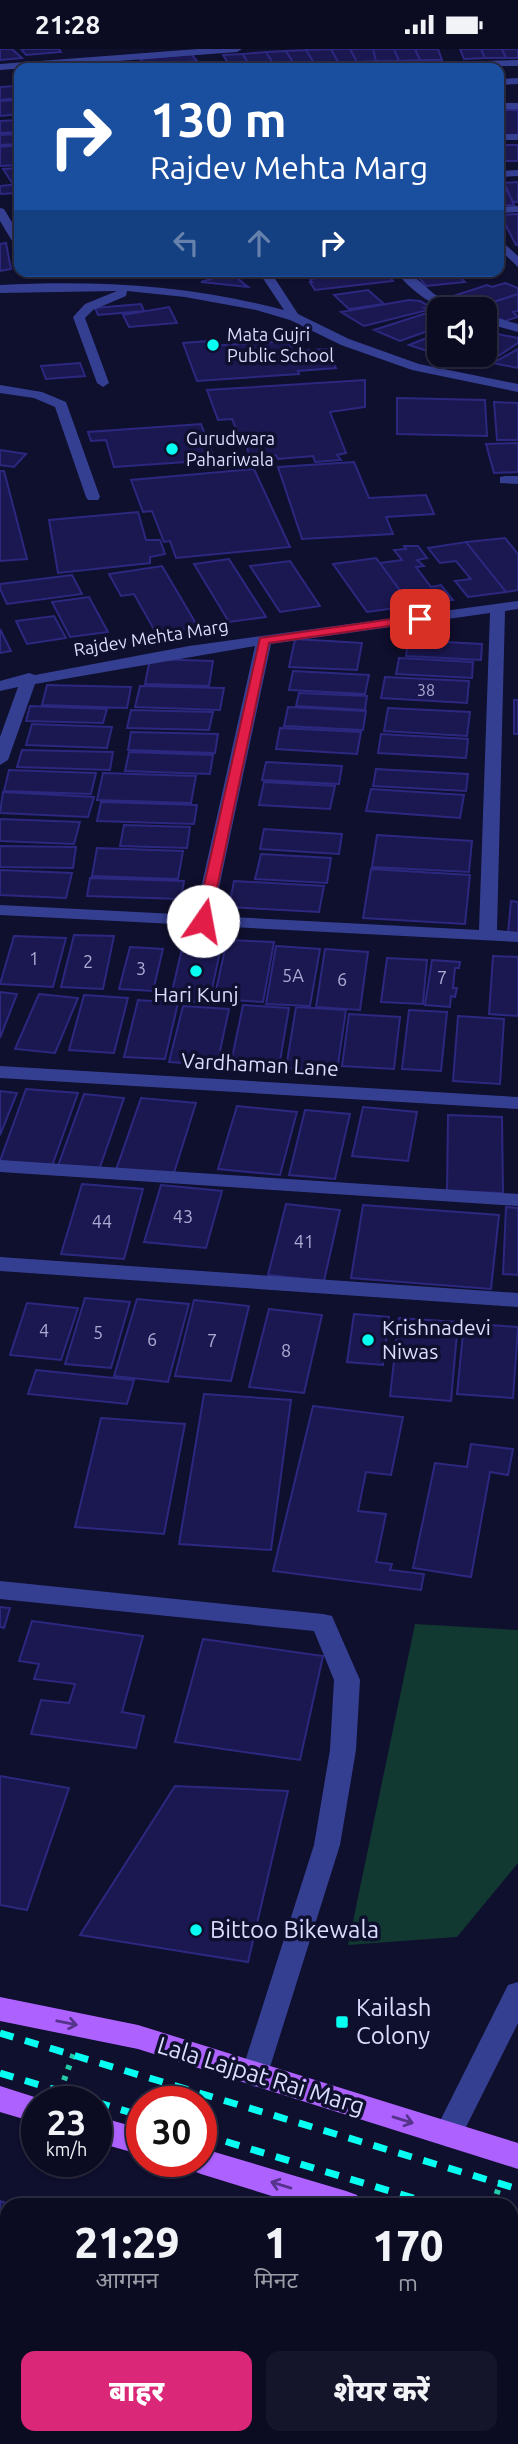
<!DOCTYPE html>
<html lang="hi">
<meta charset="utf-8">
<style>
:root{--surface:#0b0b22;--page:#14142a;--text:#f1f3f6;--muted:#9a9ba5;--line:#2b2b40;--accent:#db2777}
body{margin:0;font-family:Ubuntu,"Noto Sans Devanagari",sans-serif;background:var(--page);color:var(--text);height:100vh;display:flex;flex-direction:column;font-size:26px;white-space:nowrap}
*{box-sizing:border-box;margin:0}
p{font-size:23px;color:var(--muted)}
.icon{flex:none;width:38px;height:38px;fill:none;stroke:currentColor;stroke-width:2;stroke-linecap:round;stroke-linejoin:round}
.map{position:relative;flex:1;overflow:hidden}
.drawer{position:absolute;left:0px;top:2149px;width:518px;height:247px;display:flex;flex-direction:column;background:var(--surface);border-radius:21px 21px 0 0;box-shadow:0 2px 5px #0004,0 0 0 2px var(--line)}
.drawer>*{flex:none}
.hud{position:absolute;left:14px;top:14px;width:490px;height:214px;border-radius:14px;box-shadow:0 2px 5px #0004,0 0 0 2px var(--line);background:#1a4fa0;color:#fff;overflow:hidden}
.tools{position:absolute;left:427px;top:248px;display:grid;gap:14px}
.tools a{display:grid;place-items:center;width:70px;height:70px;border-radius:14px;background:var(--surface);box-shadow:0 2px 5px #0004,0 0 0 2px var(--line);font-size:35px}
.speed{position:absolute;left:21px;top:2037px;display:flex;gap:14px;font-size:35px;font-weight:700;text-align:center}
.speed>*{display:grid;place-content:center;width:91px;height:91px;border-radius:50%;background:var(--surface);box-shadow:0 2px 5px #0004,0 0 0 2px var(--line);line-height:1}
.speed small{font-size:18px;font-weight:400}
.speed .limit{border:10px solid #d22;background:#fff;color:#111}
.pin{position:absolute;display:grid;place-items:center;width:60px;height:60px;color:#fff;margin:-30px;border-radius:14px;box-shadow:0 4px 10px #0006}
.me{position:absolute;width:77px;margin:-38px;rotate:12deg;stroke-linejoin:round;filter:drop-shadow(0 0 5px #0008)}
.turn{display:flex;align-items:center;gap:24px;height:147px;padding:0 21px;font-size:32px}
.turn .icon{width:91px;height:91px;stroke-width:2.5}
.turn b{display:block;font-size:49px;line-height:60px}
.lanes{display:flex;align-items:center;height:66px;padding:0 21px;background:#0003;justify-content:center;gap:35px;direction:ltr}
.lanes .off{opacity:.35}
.eta{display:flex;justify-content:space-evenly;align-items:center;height:119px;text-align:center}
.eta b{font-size:42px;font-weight:800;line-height:49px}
.primary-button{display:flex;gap:14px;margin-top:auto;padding:14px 21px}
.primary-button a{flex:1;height:80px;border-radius:14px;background:var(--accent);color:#fff;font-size:28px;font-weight:800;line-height:80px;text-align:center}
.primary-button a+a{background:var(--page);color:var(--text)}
.status{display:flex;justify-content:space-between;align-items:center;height:49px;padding:0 35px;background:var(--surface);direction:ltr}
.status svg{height:19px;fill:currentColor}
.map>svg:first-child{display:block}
</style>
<div class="status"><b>21:28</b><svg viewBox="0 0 49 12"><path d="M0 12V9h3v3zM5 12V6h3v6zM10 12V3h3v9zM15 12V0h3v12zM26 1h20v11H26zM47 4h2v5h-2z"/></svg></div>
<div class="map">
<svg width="518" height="2395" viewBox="0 0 518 2395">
<rect width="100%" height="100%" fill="#0f0f2e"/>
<path fill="#113831" d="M415 1575 518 1581V1814L457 1888 348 1896Z"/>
<path fill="#1b1851" stroke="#2c287f" stroke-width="2" d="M0 0H12L22 9 0 11Z
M21 0H59L61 3 26 6Z
M331 0H350L357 13H338Z
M331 0 338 13 314 14 306 1Z
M350 0H373L376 12 357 13Z
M373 0H394L399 12H376Z
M394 0H415L420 11 399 12Z
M415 0H438L442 11H420Z
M460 0H481L485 9 464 10Z
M481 0H502L506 9H485Z
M502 0H518V9H506Z
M306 1 314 14 294 15 286 2Z
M286 2 294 15 274 16 266 3Z
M266 3 274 16 250 18 243 5Z
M191 5 197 12 146 17 140 10Z
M243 5 250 18 231 19 223 6Z
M97 12 102 19 34 17Z
M15 37 19 49 0 51V38Z
M19 51V65L0 67V52Z
M499 61H518V86H499Z
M19 71V83L0 84V72Z
M19 85V95L0 96V86Z
M19 96V116L0 117V98Z
M499 96H518V112H499Z
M19 119V135H13L3 120Z
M499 131H503L514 156 499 157Z
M518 133V153H513L503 134Z
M19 135V144L1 145 0 143V137Z
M518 165V196H516L503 171 499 172V166Z
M6 194 11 220 0 222V195Z
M313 222H377L318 229Z
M384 222 393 232 315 241 310 233H312L310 230Z
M413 222H454L465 233 426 237Z
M231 224 248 238 201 233Z
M505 234 518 239V245L470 260 444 250 487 236 492 238Z
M368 241 384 255 349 260 334 246Z
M518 245V262L513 263 518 268 505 272 485 265V261L473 260Z
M409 251 420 252 431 258 424 259 428 261 364 277 341 263Z
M141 255 144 262 98 266 95 259Z
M169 258 177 274 129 278 123 266Z
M436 261 439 262V278L400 292 374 281Z
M439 284V304L436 305 409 296Z
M497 285 518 289V294L489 313 458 306H485V291Z
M208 292 210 297 288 292 293 302 327 300 336 319 298 322 299 325 197 332 183 294Z
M518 300V319L493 314Z
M80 314 85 327 46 330 41 317Z
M365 331V358L330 363 346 404 337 406 341 411 315 413 313 407 278 410 276 406 249 407 245 389H240L232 370 218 371 207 341Z
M397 349 485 351 487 387 397 385Z
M494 353 518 354V391H497Z
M201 375 215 411 114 418 106 391 91 392 88 383Z
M518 394V423L494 424 486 395Z
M0 401 26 405 14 418 0 416Z
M354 413 369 449 426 446 434 465 386 468 393 485 302 490 278 418Z
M254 420 290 498 176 509 170 492 164 493 152 462 143 463 131 431Z
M0 422H4L27 510 0 512Z
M138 463 146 491H160L165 505 150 508V514L58 524 49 471Z
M505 489 518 505V541L506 543 466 493Z
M466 493 506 543 468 548 455 532 471 530 456 512 440 514 428 499Z
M404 497H418L427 509 417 511 424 517 416 518 431 538 441 536 453 551 433 553 436 557 422 559 420 555 411 557 380 514 402 511 394 501 406 500Z
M376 509 399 540 411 557 367 563 333 515Z
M229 510 266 568 229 573 194 515Z
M290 512 320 557 280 563 250 517Z
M162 517 198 578 156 584 134 545 121 547 109 525Z
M72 526 82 545 7 555 0 540V535Z
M89 548 108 583 70 588 52 553Z
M54 567 66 589 27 595 16 572Z
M0 580 11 602 0 604Z
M295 590 362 594 357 621 289 618Z
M408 591 482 595 481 611 406 607Z
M399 609 473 613 472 629 396 625Z
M150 610 213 612 209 637 145 635Z
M293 622 369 626 365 645 289 641Z
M385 628 469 632 467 654 381 649Z
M47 636 131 638 127 659 42 656Z
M140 637 224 639 220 661 135 658Z
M299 644 367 647 365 661 296 657Z
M514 651H518V685H514Z
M30 657 107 660 103 674 26 672Z
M288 658 366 662 363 681 284 677Z
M388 659 470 663 467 687 384 682Z
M131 661 213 663 209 681 127 679Z
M32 675 112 678 107 699 26 696Z
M280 679 361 683 357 705 276 700Z
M131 683 218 685 215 704 128 701Z
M381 685 468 690 466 709 378 704Z
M22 701 113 703 110 721 17 718Z
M129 703 213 706 210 725 125 722Z
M266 713 342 717 339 735 262 731Z
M376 720 468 725 466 742 373 737Z
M9 721 96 724 91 745 4 742Z
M103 724 196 727 191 754 97 751Z
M264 733 335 737 330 760 259 756Z
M371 740 464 746 460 769 366 762Z
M3 743 94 748 88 768 0 764Z
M101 753 197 756 194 775 97 772Z
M0 770 80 773 74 795 0 792Z
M124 776 190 778 187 799 120 797Z
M264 780 342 785 339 805 260 800Z
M377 786 472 792 469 823 372 818Z
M0 797 76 798 73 819 0 818Z
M97 799 183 802 178 830 92 827Z
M261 805 331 809 327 834 255 830Z
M371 820 470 826 465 875 363 869Z
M0 821 72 824 66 849 0 846Z
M90 829 184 832 181 850 87 847Z
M234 832 324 837 319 863 229 858Z
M511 852 518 853V885L508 884Z
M74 886 114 887 103 940 61 938Z
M14 887 66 889 53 938 0 935Z
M184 891 222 893 209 954 170 951Z
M227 891 274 893 263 953 214 950Z
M276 897 320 900 310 957 266 955Z
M130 898 163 900 153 942 119 940Z
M325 900 368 903 360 961 316 958Z
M493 907 518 908V967L489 965Z
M387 909 427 911 423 955 381 953Z
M432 911 460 913 459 919H455L453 939H457L455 948 451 947 450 958 425 956Z
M0 943 17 945 0 989Z
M39 945 78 949 55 1004 15 1000Z
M84 946 128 949 114 1004 69 1001Z
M138 951 178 954 165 1010 124 1008Z
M243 956 289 959 280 1012 232 1009Z
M183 957 229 960 217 1016 169 1013Z
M296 958 346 961 337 1022 286 1019Z
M409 961 447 963 441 1022 402 1020Z
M349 965 400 968 394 1020 342 1017Z
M458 967 504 970 500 1035 453 1032Z
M26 1040 78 1044 52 1117 0 1112Z
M0 1042 17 1044 0 1086Z
M84 1045 124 1049 99 1121 58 1117Z
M141 1049 196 1054 173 1127 116 1121Z
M237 1057 297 1063 280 1126 218 1120Z
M363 1058 417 1063 408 1112 352 1107Z
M305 1061 350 1065 335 1130 289 1126Z
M448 1066 502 1068 503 1144 447 1142Z
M82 1135 143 1140 124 1210 61 1205Z
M161 1136 222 1142 206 1199 144 1193Z
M286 1155 340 1161 324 1232 268 1226Z
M363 1156 499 1166 491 1240 351 1229Z
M506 1158 518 1159V1226L503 1225Z
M85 1249 130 1253 111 1319 65 1315Z
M137 1250 189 1255 168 1333 114 1327Z
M194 1251 249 1257 231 1332 175 1327Z
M27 1254 78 1259 61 1311 10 1306Z
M269 1260 322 1266 304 1344 249 1338Z
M354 1265 389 1268 383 1316 347 1313Z
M399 1269 458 1273 451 1352 390 1347Z
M464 1274 518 1278 513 1349 457 1345Z
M36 1321 134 1331 127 1355 28 1345Z
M204 1345 291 1351 271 1501 179 1495Z
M313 1357 403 1368 391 1426 366 1423 358 1462 386 1465 376 1513 392 1515 390 1521 424 1525 421 1541 273 1522Z
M101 1369 185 1375 164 1485 75 1478Z
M471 1395 513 1400 508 1426 490 1423 471 1528 413 1519 435 1414 467 1418Z
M0 1558 10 1559 4 1579 0 1578Z
M32 1572 143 1587 122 1663 144 1667 136 1699 31 1685 41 1651 69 1654 75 1635 34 1630 39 1615 19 1612Z
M203 1590 323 1607 300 1711 175 1693Z
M0 1727 69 1739 27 1861 0 1856Z
M175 1737 288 1742 248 1913 80 1886Z
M0 2152 12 2156H7V2340L0 2338Z
M511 2292 518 2294V2395H428L430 2389H511Z
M0 2372 7 2374 9 2389 6 2395H0Z
M122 2389H274L272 2395H120Z"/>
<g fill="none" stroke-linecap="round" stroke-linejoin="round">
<path stroke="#23cba8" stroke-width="6" stroke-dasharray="4.5 7" stroke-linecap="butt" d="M60 2042 74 2004
M493 2156 501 2132"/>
<path fill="#353f92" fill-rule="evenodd" d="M198 0H242L237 3 0 21V15Z
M518 11V17L342 19 347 16Z
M518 29V35L499 36V30Z
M499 54H518V60H499Z
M499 85H518V91H499Z
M518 121V127L499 128V122Z
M518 157V163L499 164V158Z
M0 159 4 160 19 185V198L15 197 0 172Z
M499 190 518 207V218L499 200Z
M258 222H270L298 265 349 290 419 315 518 335V343L412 321 341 296 290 271 256 261 185 248 127 242 126 247 93 261 85 269 109 334 103 338 97 334 73 268 85 255 117 242 0 244V236C96 231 190 236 284 261Z
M395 222H408L434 245 462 261C434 261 413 243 395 222Z
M485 266 518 275V283L485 274Z
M0 336 42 343 66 353 100 448 98 451H88L86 448 55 358 34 349 0 344Z
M505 427H518V435L500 434V428Z
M518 552V560L505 562 497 881 518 883V893L0 866V856L195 866 255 597 35 635 8 711 0 716V688L18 638 0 642V632L29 624 35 626 189 597ZM490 564 479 881 213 867 271 595Z
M0 1017 518 1048V1060L0 1029Z
M0 1111 518 1145V1157L0 1123Z
M0 1208 518 1244V1258L0 1222Z
M0 1532 323 1565 332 1567 335 1574 360 1631 356 1701 340 1796 265 2034 255 2038 245 2034 241 2025 314 1796 330 1701 334 1631 314 1582 0 1550Z
M518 1933V1974L458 2094 448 2098 438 2094 433 2085 438 2076 508 1936Z
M0 2337 7 2339V2371L0 2369Z
M23 2389H55L53 2395H21Z
M315 2389H347L345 2395H313Z"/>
<path fill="#ad62ff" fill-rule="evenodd" d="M0 1948 138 1976 518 2094V2120L138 2000 0 1972Z
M0 2037 47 2052 37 2053V2074L0 2063Z
M96 2067 142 2080V2106L96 2093Z
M201 2099 346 2142 357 2146 361 2156H301L201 2125 191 2121 186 2112H201Z
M511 2193 518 2195V2223L511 2221Z"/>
<path stroke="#07fff2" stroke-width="7" stroke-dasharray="14 12" stroke-linecap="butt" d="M0 1984 518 2140
M0 2024 96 2053
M96 2053 142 2067
M201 2085 436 2156
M511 2179 518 2181"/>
</g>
<defs><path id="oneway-shaft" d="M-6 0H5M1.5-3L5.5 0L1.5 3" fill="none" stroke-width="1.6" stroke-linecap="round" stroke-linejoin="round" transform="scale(1.75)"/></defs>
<g stroke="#56348c">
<use href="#oneway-shaft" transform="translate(67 1974) rotate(11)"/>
<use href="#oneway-shaft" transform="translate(403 2071) rotate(17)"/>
<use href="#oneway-shaft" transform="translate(281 2136) rotate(-163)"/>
</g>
<path fill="#e11d48" stroke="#92132f" stroke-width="2" d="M420 566 426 570 424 572 269 594 210 872 208 875H198L196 872 260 589Z"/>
<g fill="#07fff2" stroke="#0f0f2e" stroke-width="2.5">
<circle cx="213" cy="296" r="7"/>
<circle cx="172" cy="400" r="7"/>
<circle cx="196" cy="922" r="7"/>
<circle cx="368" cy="1291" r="7"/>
<circle cx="196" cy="1881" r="7"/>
<rect x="335" y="1966" width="14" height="14" rx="3.5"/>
</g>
<g text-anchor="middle" stroke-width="7" stroke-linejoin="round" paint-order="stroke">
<g font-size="16" fill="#abacd4">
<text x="426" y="647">38</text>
</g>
<g font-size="18" fill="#dbddff" stroke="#0f0f2e" text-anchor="start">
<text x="227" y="292">Mata Gujri<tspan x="227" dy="21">Public School</tspan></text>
<text x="186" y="396">Gurudwara<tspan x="186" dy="21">Pahariwala</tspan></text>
</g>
<g font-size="18" fill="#dbddff" stroke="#0f0f2e">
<text transform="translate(151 589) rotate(-9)" y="6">Rajdev Mehta Marg</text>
</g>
<g font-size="18" fill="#abacd4">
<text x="34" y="916">1</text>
<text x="88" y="919">2</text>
<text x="141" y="926">3</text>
<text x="293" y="933">5A</text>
<text x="442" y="935">7</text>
<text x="342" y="937">6</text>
<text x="183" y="1174">43</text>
<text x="102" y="1179">44</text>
<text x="304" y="1199">41</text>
<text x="44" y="1288">4</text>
<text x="98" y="1290">5</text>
<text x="152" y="1297">6</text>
<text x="212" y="1298">7</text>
<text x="286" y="1308">8</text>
</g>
<g font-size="21" fill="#dbddff" stroke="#0f0f2e">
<text x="196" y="953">Hari Kunj</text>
<text x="382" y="1286" text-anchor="start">Krishnadevi<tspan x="382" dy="24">Niwas</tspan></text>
</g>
<g font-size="21" fill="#dbddff" stroke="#0f0f2e">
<text transform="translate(260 1016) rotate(3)" y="7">Vardhaman Lane</text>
</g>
<g font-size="24" fill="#dbddff" stroke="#0f0f2e" text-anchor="start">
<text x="210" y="1889">Bittoo Bikewala</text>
<text x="356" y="1967">Kailash<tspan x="356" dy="28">Colony</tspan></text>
</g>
<g font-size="24" fill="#dbddff" stroke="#0f0f2e">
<text transform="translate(261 2027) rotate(17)" y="8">Lala Lajpat Rai Marg</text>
</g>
</g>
</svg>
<div class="tools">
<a><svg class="icon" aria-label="sound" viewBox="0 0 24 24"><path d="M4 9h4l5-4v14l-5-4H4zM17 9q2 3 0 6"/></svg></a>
</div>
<div class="speed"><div>23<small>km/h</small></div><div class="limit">30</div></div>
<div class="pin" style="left:420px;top:570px;background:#d93025"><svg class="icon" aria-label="arrive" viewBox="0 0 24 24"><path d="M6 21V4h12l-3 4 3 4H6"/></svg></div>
<svg class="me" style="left:203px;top:872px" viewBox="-20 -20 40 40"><circle r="19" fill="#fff"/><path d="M0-13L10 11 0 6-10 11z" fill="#e11d48"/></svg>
<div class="hud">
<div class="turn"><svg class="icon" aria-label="right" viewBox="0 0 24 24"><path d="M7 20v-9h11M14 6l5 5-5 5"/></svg><div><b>130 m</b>Rajdev Mehta Marg</div></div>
<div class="lanes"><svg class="icon off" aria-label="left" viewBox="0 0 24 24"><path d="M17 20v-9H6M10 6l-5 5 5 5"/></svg><svg class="icon off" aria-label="ahead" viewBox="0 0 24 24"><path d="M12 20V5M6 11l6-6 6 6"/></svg><svg class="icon" aria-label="right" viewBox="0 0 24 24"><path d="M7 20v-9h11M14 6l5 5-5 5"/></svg></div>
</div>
<section class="drawer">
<div class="eta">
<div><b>21:29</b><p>आगमन</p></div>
<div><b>1</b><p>मिनट</p></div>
<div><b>170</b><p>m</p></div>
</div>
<div class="primary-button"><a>बाहर</a><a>शेयर करें</a></div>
</section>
</div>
